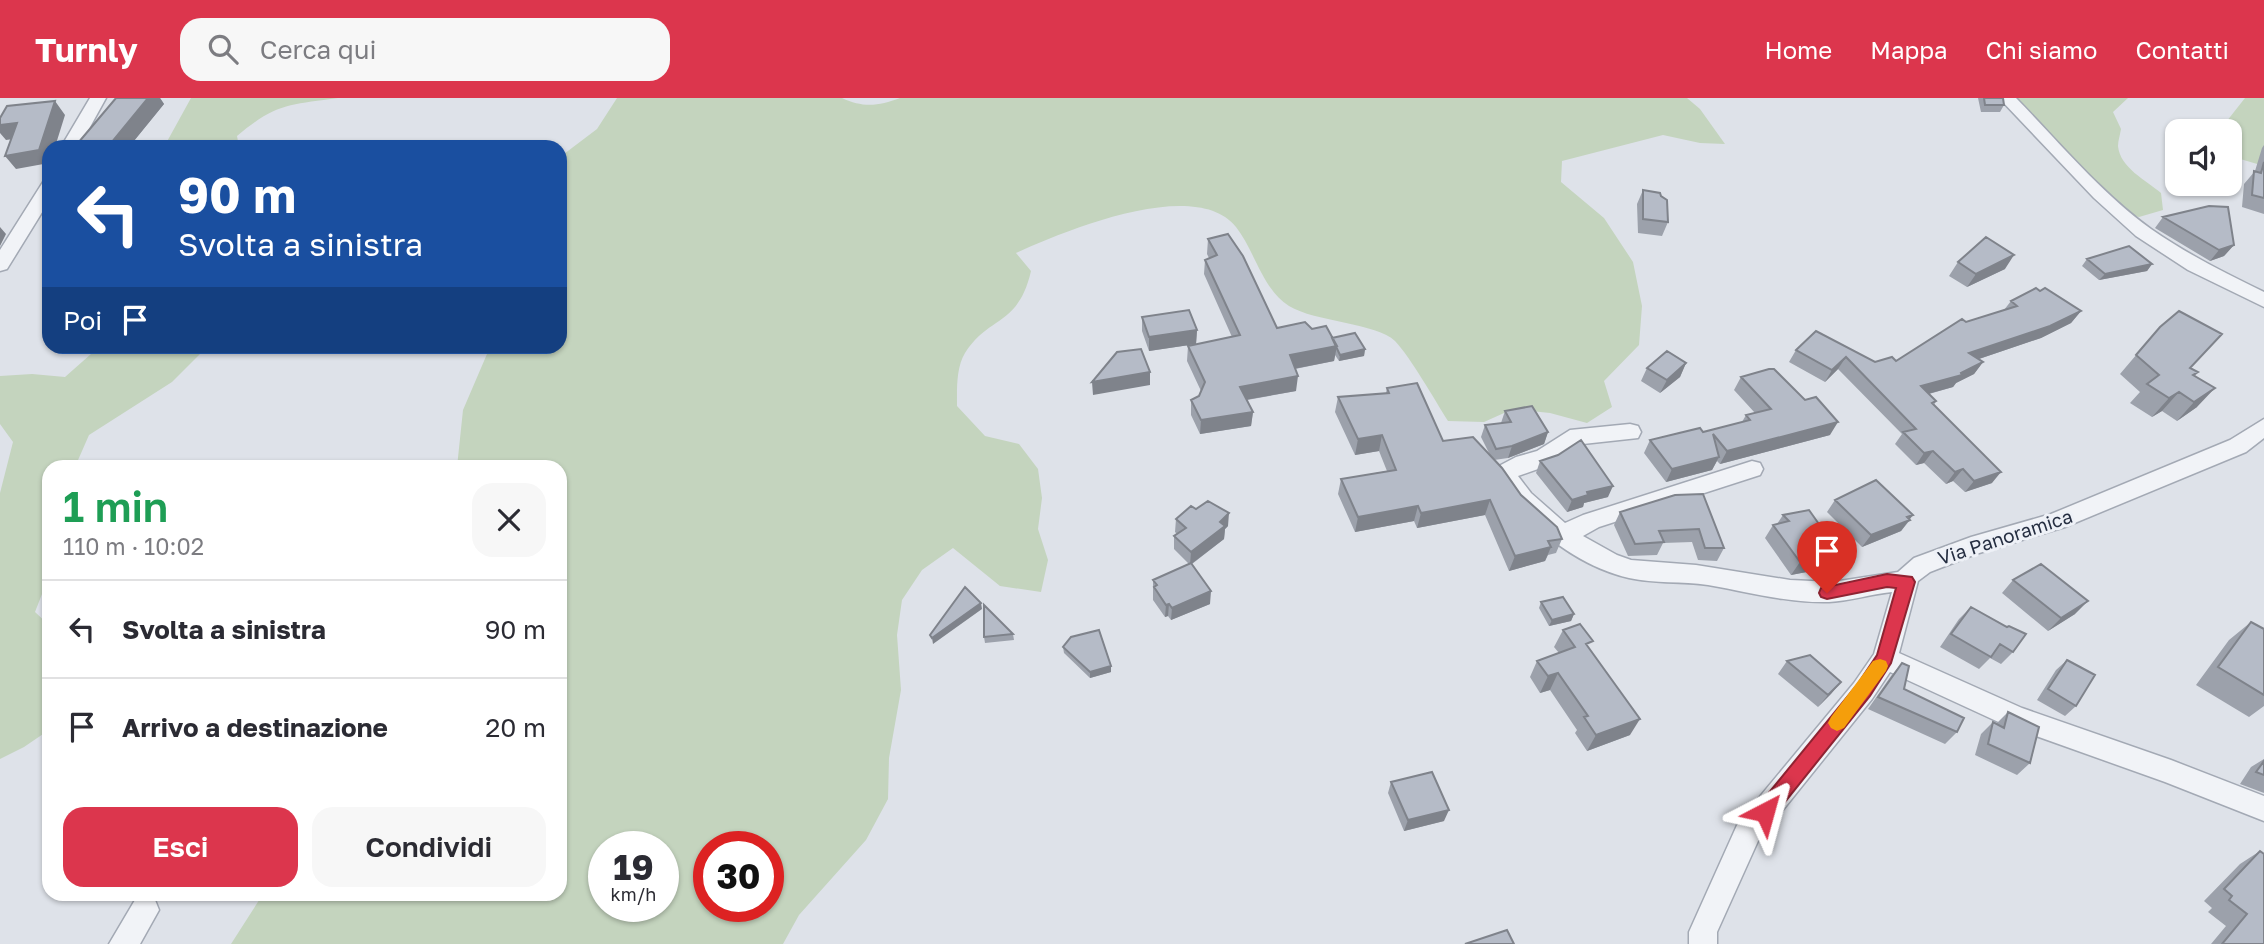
<!DOCTYPE html>
<html lang="it">
<meta charset="utf-8">
<style>
:root{--surface:#fff;--page:#f7f7f7;--text:#2b2b33;--muted:#7c7c81;--line:#e1e1e2;--accent:#dc364d}
body{margin:0;font-family:"Golos Text",sans-serif;background:var(--page);color:var(--text);height:100vh;display:flex;flex-direction:column;font-size:26px;white-space:nowrap}
*{box-sizing:border-box;margin:0}
p{font-size:23px;color:var(--muted)}
.icon{flex:none;width:38px;height:38px;fill:none;stroke:currentColor;stroke-width:2;stroke-linecap:round;stroke-linejoin:round}
.map{position:relative;flex:1;overflow:hidden}
.panel{position:absolute;left:42px;top:362px;width:525px;height:441px;display:flex;flex-direction:column;background:var(--surface);border-radius:21px;box-shadow:0 2px 5px #0004}
.panel>*{flex:none}
.guide{position:absolute;left:42px;top:42px;width:525px;height:214px;border-radius:21px;box-shadow:0 2px 5px #0004;background:#1a4fa0;color:#fff;overflow:hidden}
.buttons{position:absolute;left:2165px;top:21px;display:grid;gap:14px}
.buttons a{display:grid;place-items:center;width:77px;height:77px;border-radius:14px;background:var(--surface);box-shadow:0 2px 5px #0004;font-size:35px}
.speed{position:absolute;left:588px;top:733px;display:flex;gap:14px;font-size:35px;font-weight:700;text-align:center}
.speed>*{display:grid;place-content:center;width:91px;height:91px;border-radius:50%;background:var(--surface);box-shadow:0 2px 5px #0004;line-height:1}
.speed small{font-size:18px;font-weight:400}
.speed .limit{border:10px solid #d22;background:#fff;color:#111}
.pin{position:absolute;display:grid;place-items:center;width:60px;height:60px;color:#fff;margin:-72px -30px;border-radius:50% 50% 50% 0;rotate:-45deg;box-shadow:0 0 7px #0007}
.pin .icon{rotate:45deg}
.me{position:absolute;width:77px;margin:-38px;rotate:39deg;stroke-linejoin:round;filter:drop-shadow(0 0 5px #0008)}
.turn{display:flex;align-items:center;gap:24px;height:147px;padding:0 21px;font-size:32px}
.turn .icon{width:91px;height:91px;stroke-width:2.5}
.turn b{display:block;font-size:49px;line-height:60px}
.then{display:flex;align-items:center;height:66px;padding:0 21px;background:#0003;gap:14px;font-size:26px}
.round{display:grid;place-items:center;flex:none;width:74px;height:74px;border-radius:21px;background:var(--page)}
.head{display:flex;align-items:center;justify-content:space-between;height:119px;padding:0 21px}
h1{font-size:42px;font-weight:600;line-height:52px;color:#1e9e55}
.primary-button{display:flex;gap:14px;margin-top:auto;padding:14px 21px}
.primary-button a{flex:1;height:80px;border-radius:21px;background:var(--accent);color:#fff;font-size:28px;font-weight:600;line-height:80px;text-align:center}
.primary-button a+a{background:var(--page);color:var(--text)}
ul{padding:0;list-style:none}
li{display:flex;align-items:center;gap:21px;height:98px;padding:0 21px;border-top:2px solid var(--line)}
li div{flex:1}
li b{display:block;font-size:26px}
li em{font-style:normal}
header{display:flex;align-items:center;gap:42px;box-sizing:border-box;height:98px;padding:0 35px;background:var(--accent);color:#fff}
header strong{font-size:33px}
nav{display:flex;gap:38px;margin-inline-start:auto;font-size:24px}
.search{width:490px;height:63px;background:var(--page);display:flex;align-items:center;gap:18px;box-sizing:border-box;padding:0 24px;border-radius:21px;color:var(--muted);font-size:26px}
.map>svg:first-child{display:block}
</style>
<header>
<strong>Turnly</strong>
<div class="search"><svg class="icon" aria-label="search" viewBox="0 0 24 24"><circle cx="10" cy="10" r="6"/><path d="M15 15l6 6"/></svg>Cerca qui</div>
<nav><a>Home</a><a>Mappa</a><a>Chi siamo</a><a>Contatti</a></nav>
</header>
<div class="map">
<svg width="2264" height="846" viewBox="0 0 2264 846">
<rect width="100%" height="100%" fill="#dee2e9"/>
<path fill="#c4d4be" fill-rule="evenodd" d="M191 0H338C289 7 276 5 237 38L239 49H164Z
M617 0H842C863 10 879 8 900 0H1687L1700 11 1725 46 1700 45 1663 37 1562 63 1561 84 1604 120 1633 164 1642 208 1639 247 1604 283 1612 309 1587 325 1550 315 1513 311 1484 324 1448 323C1434 301 1411 260 1395 243 1377 225 1315 224 1289 208 1262 191 1255 153 1236 129 1196 78 1064 133 1016 155L1031 173C1018 229 989 217 965 255 956 270 957 291 957 308L985 338 1019 346 1038 371 1042 400 1038 431 1048 462 1041 494 1000 488 953 450 922 472 902 502 897 537 901 592 889 660 888 701 866 742 799 817 783 846H231L263 796H560V369H457L463 312 490 249 560 248V59L597 31ZM604 749H663V808H604ZM709 749H768V808H709Z
M2014 0H2128L2113 14 2121 31C2120 37 2118 43 2118 48 2120 70 2146 82 2161 95L2163 112 2139 119 2131 117 2084 77Z
M2245 0H2264V68L2230 58V33H2219Z
M89 249H207L172 284 89 337 75 369H49V478L35 514 49 527V632L24 649 0 661V395L13 344 0 326V278L32 276 65 279 91 256Z"/>
<g fill="none" stroke-linecap="round" stroke-linejoin="round">
<g stroke="#a3a9b4" stroke-width="3">
<path id="minor" d="M90 0H106L79 49H61Z
M1999 0H2016C2059 44 2101 95 2151 131 2187 156 2225 175 2264 194V209L2188 172 2136 138 2094 100Z
M49 83V103L7 171 0 173V152L43 84Z
M2264 321V340L2246 354 2065 429 1976 456 1930 474 1918 483 1899 555 2022 610 2171 662 2264 698V723L2165 684 2005 627 1890 574 1872 601 1758 743 1717 834V846H1689V834L1738 725 1854 585 1874 556 1892 494C1871 496 1850 503 1829 504 1788 505 1748 494 1708 487 1682 483 1655 486 1629 480 1576 468 1518 423 1494 375L1497 369 1516 359 1537 353 1570 332 1630 326 1638 328 1641 334 1638 340 1583 346 1552 366 1518 378 1531 395 1565 425 1583 417 1752 363 1760 365 1763 371 1760 377 1599 429 1583 438 1617 457 1631 462 1696 467 1790 482 1833 484 1898 474 1914 460 1971 439 2051 416 2230 342Z
M145 798 155 802 159 812 140 846H109L135 802Z"/>
</g>
<use href="#minor" fill="#f1f3f7" fill-rule="evenodd"/>
</g>
<path fill="#9ca1ab" d="M116 0H160L164 6 129 49H82L78 45Z
M1978 0H2003L2004 7 2000 14H1981Z
M2264 47V116L2242 109 2244 86 2255 73 2262 50Z
M1643 92 1661 98 1668 124 1662 138 1638 135 1637 106Z
M2163 119 2234 147 2224 158 2210 163 2155 130Z
M1208 141 1277 230 1312 231 1332 240 1365 251 1364 258 1339 263 1335 257 1334 263 1295 271 1296 293 1247 302 1253 314 1251 328 1200 336 1191 317V302L1199 298 1201 293 1187 263 1188 248 1232 239 1204 176 1205 162 1209 160 1207 156Z
M2087 161 2152 166 2147 173 2099 182 2082 168Z
M1958 164 2005 171 1967 189 1949 178Z
M2011 203 2081 213 2071 225 2041 240 1979 261 1983 264 1974 276 1956 285 1953 289 1929 296 1936 303 1934 307 1992 385 1965 394 1953 383 1946 386 1924 365 1916 367 1895 346 1902 336 1838 271 1825 284 1789 264 1796 252 1875 264 1896 263 1966 224 2004 212Z
M1142 219 1197 232 1196 246 1149 253 1142 233Z
M2160 229 2191 270 2198 274 2195 278 2197 309 2177 323 2162 313 2152 319 2130 305 2140 294 2120 276Z
M1686 265 1680 279 1660 295 1641 283 1647 270Z
M1741 279 1830 337 1720 366 1717 363 1712 372 1666 384 1644 355 1650 342 1703 334 1742 324 1746 317 1755 315 1734 292Z
M1387 290 1443 343 1490 357 1481 339 1485 327 1501 325 1505 313 1548 334 1544 346 1508 360 1494 362 1521 397 1562 441 1556 455 1548 457 1545 463 1509 473 1485 417 1417 430 1414 423 1355 434 1338 396 1341 381 1387 373 1379 353 1355 357 1335 314 1338 299 1386 295Z
M1540 363 1608 399 1584 405 1583 409 1567 414 1536 375Z
M1675 397 1724 450 1717 463 1698 462 1692 444 1663 445 1657 457 1628 458 1614 427 1620 414Z
M1835 402 1909 421 1910 422 1901 433 1862 449 1827 414Z
M1783 417 1838 453 1829 466 1824 467 1822 471 1791 477 1765 440 1773 427 1777 426Z
M1176 421 1228 428 1225 431 1224 441 1192 466 1210 506 1171 522 1168 518 1165 519 1153 502V482L1189 466 1174 451V438L1177 436 1175 434Z
M2013 482 2075 516 2048 533 2002 495Z
M1541 504 1574 516 1571 523 1549 528 1539 510Z
M1971 509 2013 554 2001 566 1990 560 1979 571 1940 549 1959 521Z
M2251 524 2264 531V608L2249 619 2196 587 2229 542Z
M1563 532 1589 550 1630 637 1587 653 1575 635 1577 632 1550 592 1540 595 1530 579 1537 563 1559 555 1554 549Z
M1013 536 1014 542 985 545 984 539Z
M1063 549 1111 568V574L1090 580 1064 555Z
M2067 562 2076 608 2065 618 2037 602 2056 572Z
M1787 563 1841 584 1818 609 1778 576Z
M1902 565 1904 591 1957 634 1945 646 1868 611 1891 578Z
M2008 614 2030 665 2017 677 1975 657 1981 636 1993 624 1996 626Z
M2264 661V695L2240 686 2251 669Z
M1391 684 1444 723 1404 733 1388 695Z
M2260 753 2264 846H2211L2226 828 2208 814 2212 810 2204 803 2240 766Z"/>
<path fill="#7f838b" d="M148 0H160L164 6 129 49H116L112 44Z
M55 3 65 17 55 49H49V65L16 71 5 58Z
M17 25 28 39 6 42 0 35V27Z
M0 129 6 136 0 148Z
M2234 147 2224 158 2210 163 2219 152Z
M2014 157 2005 171 1967 189 1976 176Z
M2152 166 2147 173 2099 182 2105 176Z
M2081 213 2071 225 2041 240 1961 267 1969 255Z
M1197 232 1196 246 1149 253V239Z
M1337 248 1334 263 1288 272 1290 257Z
M1365 251 1364 258 1339 263 1340 257Z
M1846 259 1838 271 1825 284 1832 272Z
M1983 264 1974 276 1956 285 1953 289 1913 300 1921 288 1961 275Z
M1686 265 1680 279 1660 295 1667 282Z
M1150 274V287L1093 297 1092 284Z
M1298 278 1296 293 1239 303 1240 289Z
M2215 290 2197 309 2177 323 2194 304Z
M2179 294 2162 313 2152 319 2169 300Z
M1253 314 1251 328 1200 336 1201 322Z
M1838 324 1830 337 1720 366 1727 353Z
M1548 334 1544 346 1508 360 1512 348Z
M1382 337 1379 353 1355 357 1358 341Z
M1933 353 1924 365 1916 367 1924 355Z
M1719 359 1712 372 1666 384 1672 371Z
M1963 371 1953 383 1946 386 1955 374Z
M2001 374 1992 385 1965 394 1974 383Z
M1613 388 1608 399 1584 405 1583 409 1567 414 1572 402 1587 394Z
M1490 402 1485 417 1417 430 1421 415Z
M1418 408 1414 423 1355 434 1358 419Z
M1229 415 1228 428 1225 431 1224 441 1190 467 1191 454Z
M1913 417 1901 433 1862 449 1871 437Z
M1551 449 1545 463 1509 473 1515 458Z
M1838 453 1829 466 1824 467 1822 471 1791 477 1800 464 1829 455Z
M1211 493 1210 506 1171 522 1172 510Z
M2088 503 2075 516 2048 533 2061 520Z
M981 505 982 511 933 546 932 540Z
M1169 506 1168 518 1165 519 1166 507Z
M1574 516 1571 523 1549 528 1552 522Z
M1111 568V574L1090 580V574Z
M1558 575 1550 592 1540 595 1548 578Z
M1841 584 1831 596 1818 609 1828 597Z
M1640 621 1630 637 1587 653 1596 637Z
M1449 712 1444 723 1404 733 1408 722Z"/>
<path fill="#b5bbc7" stroke="#7f838b" stroke-width="2" d="M116 0H148L112 44 78 45Z
M1984 0H2003L2004 7H1985Z
M55 3 39 52 5 58 17 25 0 27V20L7 8Z
M2264 64V100L2252 97 2254 73 2261 75Z
M1643 92 1660 95 1661 98 1667 102 1668 124 1643 121Z
M2209 108 2228 109 2234 147 2219 152 2163 119Z
M1228 136 1243 158 1277 230 1305 224 1312 231 1326 228 1337 248 1290 257 1298 278 1240 289 1253 314 1201 322 1191 302 1199 298 1205 284 1188 248 1240 237 1205 162 1217 157 1208 141Z
M1986 139 2014 157 1976 176 1958 164Z
M2129 148 2152 166 2105 176 2087 161Z
M2036 190 2040 193 2045 190 2081 213 2050 228 1969 255 1983 264 1961 275 1962 277 1921 288 1936 303 1932 305 2001 374 1974 383 1963 371 1955 374 1933 353 1924 355 1903 334 1916 331 1846 259 1832 272 1796 252 1816 233 1875 264 1892 259 1896 263 1962 221 1966 224 2017 208 2011 203Z
M1189 212 1197 232 1149 239 1142 219Z
M2179 213 2222 236 2190 270 2198 274 2193 277 2215 290 2194 304 2179 294 2169 300 2147 286 2159 277 2136 257 2160 229Z
M1355 235 1365 251 1340 257 1332 240Z
M1141 251 1150 274 1092 284 1117 254Z
M1667 253 1686 265 1667 282 1647 270Z
M1769 271H1774L1805 302 1816 299 1838 324 1727 353 1713 336 1719 359 1672 371 1650 342 1700 330 1703 334 1750 322 1746 317 1771 311 1741 279Z
M1417 285 1443 343 1473 339 1502 370 1521 397 1557 429 1562 441 1548 443 1551 449 1515 458 1490 402 1421 415 1418 408 1358 419 1341 381 1396 372 1382 337 1358 341 1338 299 1389 295 1387 290Z
M1532 308 1548 334 1512 348 1496 351 1485 327 1511 324 1505 313Z
M1581 342 1613 388 1587 394 1588 397 1572 402 1540 363 1558 357Z
M1876 382 1913 417 1907 419 1910 422 1871 437 1835 402Z
M1703 396 1724 450H1705L1699 431 1659 433 1664 444 1635 446 1620 414 1675 397Z
M1208 403 1229 415 1220 424 1225 428 1191 454 1174 438 1186 430 1176 421 1191 408 1196 411Z
M1809 412 1838 453 1829 455 1831 458 1800 464 1773 427 1789 423 1783 417Z
M1191 465 1211 493 1172 510 1169 506 1166 507 1154 489 1157 487 1153 482Z
M2041 466 2088 503 2061 520 2013 482Z
M965 489 981 505 932 540 930 537Z
M1563 499 1574 516 1552 522 1541 504Z
M984 507 1013 536 984 539Z
M1971 509 2007 529 2009 528 2026 536 2013 554 2000 546 1991 559 1951 536Z
M2251 524 2264 531V597L2218 569Z
M1580 526 1593 543 1586 546 1640 621 1596 637 1584 619 1588 618 1558 575 1548 578 1537 563 1575 549 1563 532Z
M1099 532 1111 568 1090 574 1063 549 1071 539Z
M1810 557 1841 584 1828 597 1787 563Z
M2067 562 2095 577 2076 608 2048 591Z
M1902 565 1909 568 1904 591 1964 620 1957 634 1878 599Z
M2008 614 2039 629 2030 665 1988 646 1993 624 2004 630Z
M2264 663V677L2256 674Z
M1432 674 1449 712 1408 722 1391 684Z
M2260 753 2264 756V846H2222L2247 816 2229 802 2232 798 2224 791Z
M1507 832 1514 846H1465Z"/>
<path fill="#dc364d" stroke="#8f2332" stroke-width="2" d="M1887 476 1912 479 1915 484 1891 565 1870 598 1772 720 1765 723 1758 720 1755 714 1758 708 1857 587 1877 557 1896 490 1887 489 1827 501 1821 499 1819 495 1821 490Z"/>
<path fill="#f59e0b" d="M1880 561 1886 563 1888 568 1886 573 1844 630 1837 633 1831 630 1828 625 1831 619 1873 563Z"/>
<g text-anchor="middle" stroke-width="6" stroke-linejoin="round" paint-order="stroke">
<g font-size="19" fill="#262f42" stroke="#eef1f7">
<text transform="translate(2005 439) rotate(-18)" y="7">Via Panoramica</text>
</g>
</g>
</svg>
<div class="buttons">
<a><svg class="icon" aria-label="sound" viewBox="0 0 24 24"><path d="M4 9h4l5-4v14l-5-4H4zM17 9q2 3 0 6"/></svg></a>
</div>
<div class="speed"><div>19<small>km/h</small></div><div class="limit">30</div></div>
<div class="pin" style="left:1827px;top:495px;background:#d93025"><svg class="icon" aria-label="arrive" viewBox="0 0 24 24"><path d="M6 21V4h12l-3 4 3 4H6"/></svg></div>
<svg class="me" style="left:1765px;top:714px" viewBox="-20 -20 40 40"><path d="M0-17L14 15 0 8-14 15z" fill="#dc364d" stroke="#fff" stroke-width="4"/></svg>
<div class="guide">
<div class="turn"><svg class="icon" aria-label="left" viewBox="0 0 24 24"><path d="M17 20v-9H6M10 6l-5 5 5 5"/></svg><div><b>90 m</b>Svolta a sinistra</div></div>
<div class="then">Poi<svg class="icon" aria-label="arrive" viewBox="0 0 24 24"><path d="M6 21V4h12l-3 4 3 4H6"/></svg></div>
</div>
<section class="panel">
<div class="head"><div><h1>1 min</h1><p>110 m · 10:02</p></div><a class="round"><svg class="icon" aria-label="close" viewBox="0 0 24 24"><path d="M6 6l12 12M18 6L6 18"/></svg></a></div>
<ul>
<li><svg class="icon" aria-label="left" viewBox="0 0 24 24"><path d="M17 20v-9H6M10 6l-5 5 5 5"/></svg><div><b>Svolta a sinistra</b></div><em>90 m</em></li>
<li><svg class="icon" aria-label="arrive" viewBox="0 0 24 24"><path d="M6 21V4h12l-3 4 3 4H6"/></svg><div><b>Arrivo a destinazione</b></div><em>20 m</em></li>
</ul>
<div class="primary-button"><a>Esci</a><a>Condividi</a></div>
</section>
</div>
